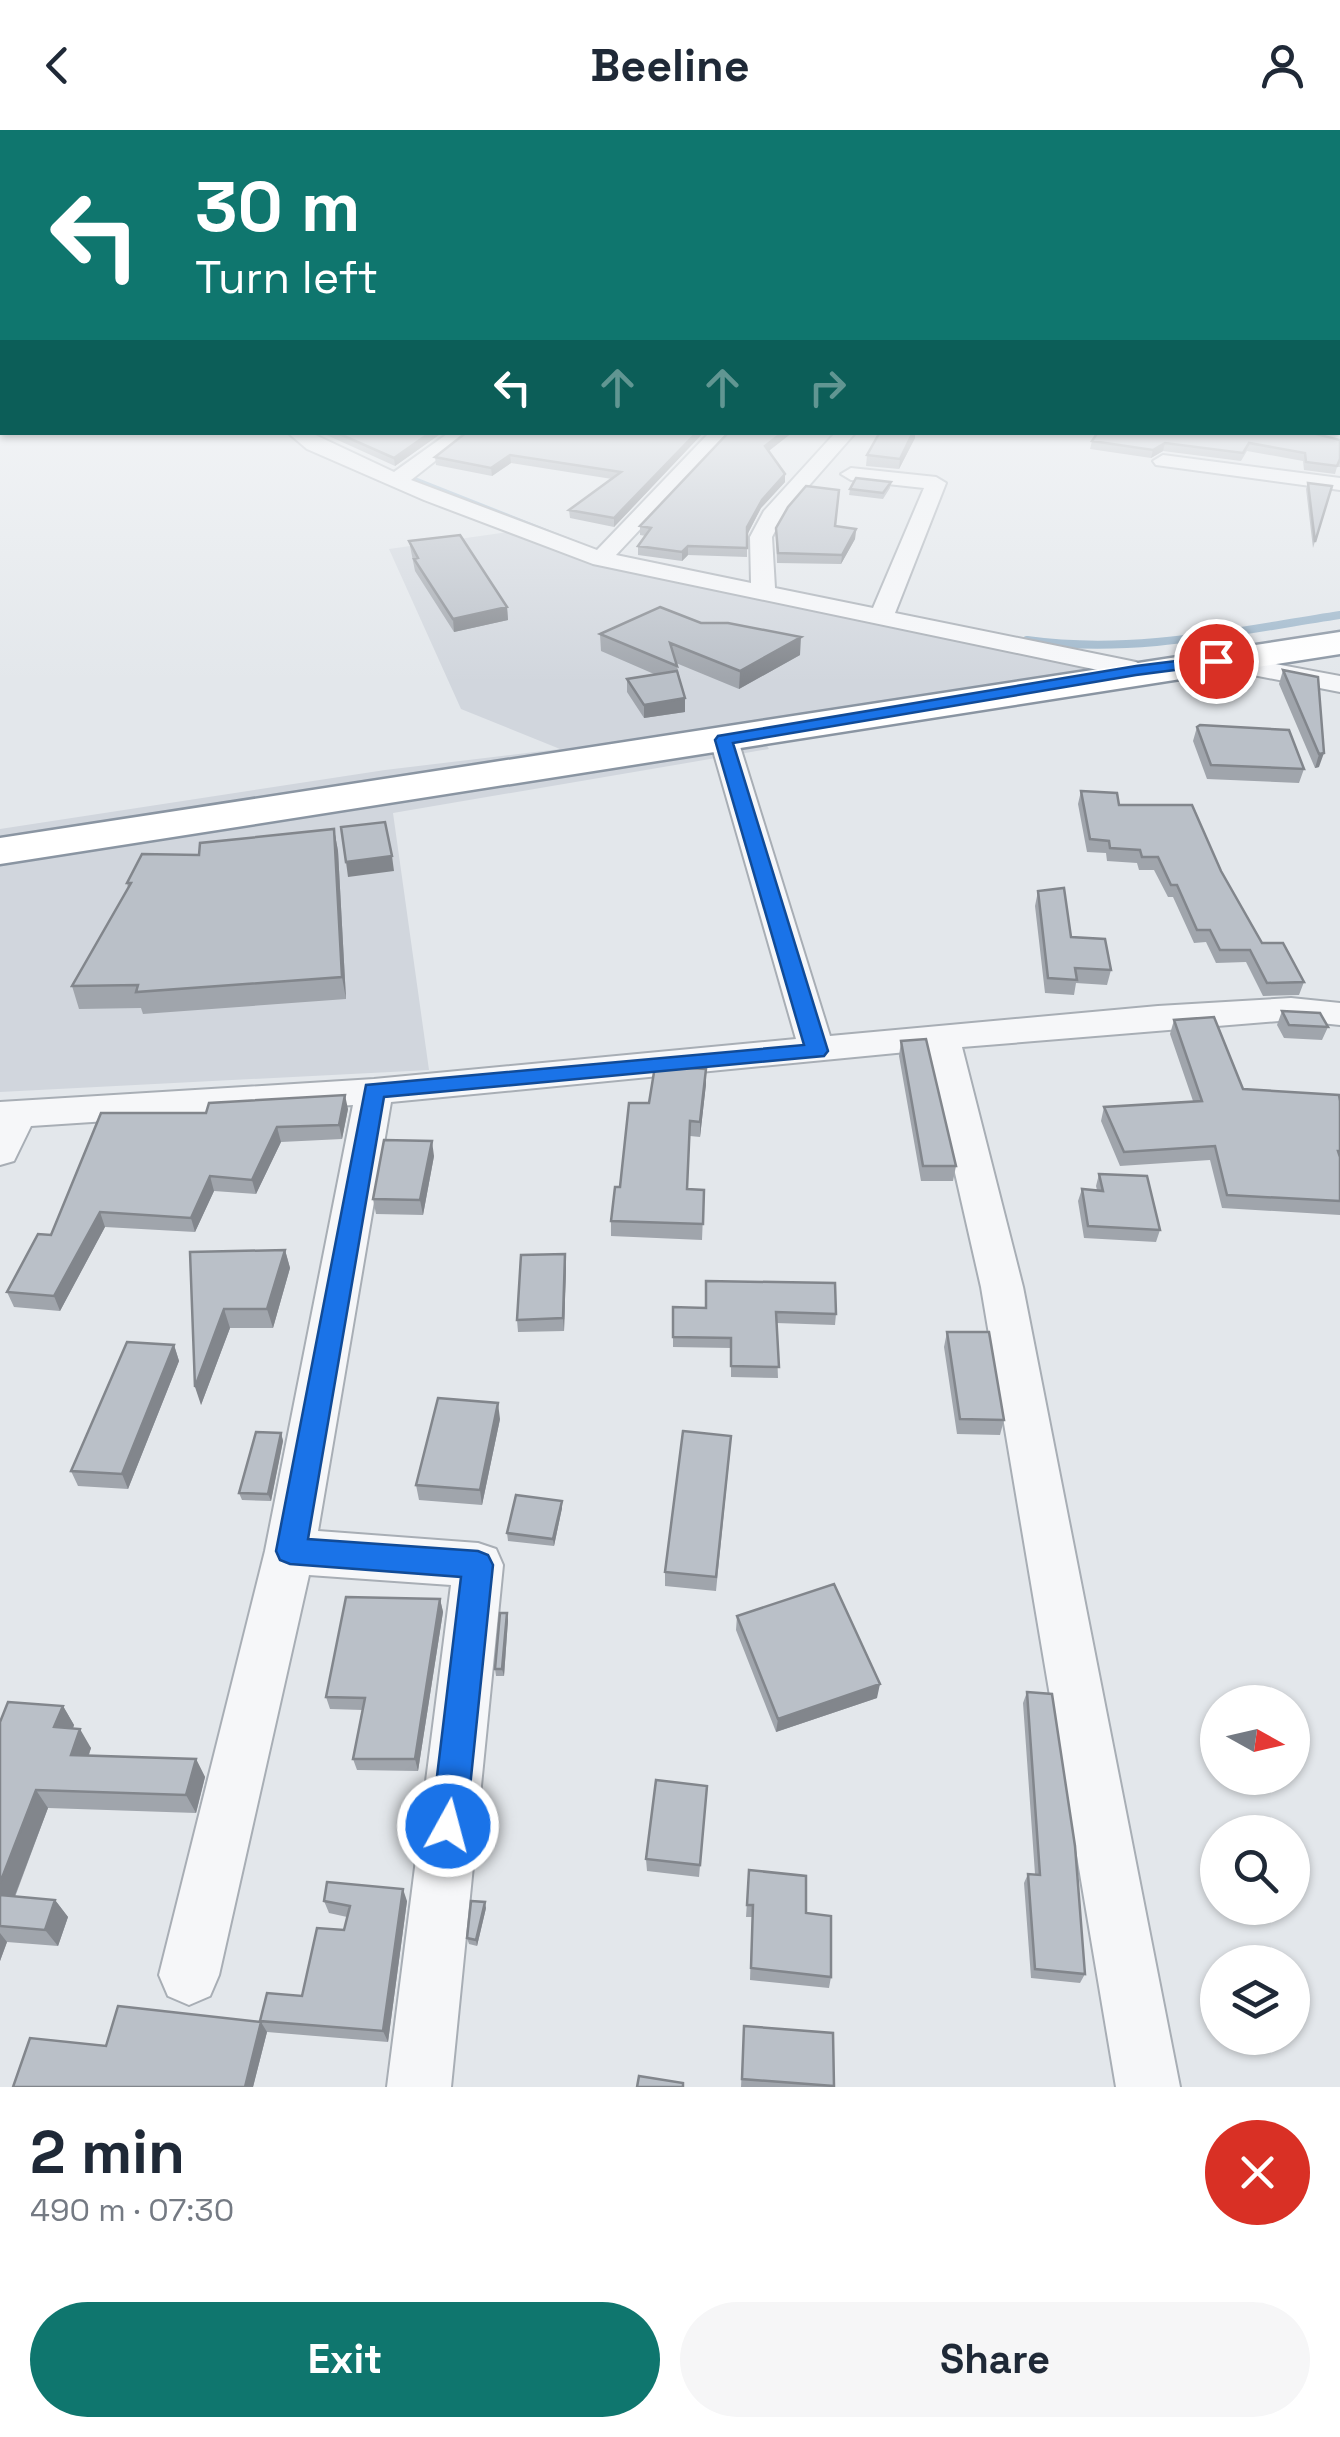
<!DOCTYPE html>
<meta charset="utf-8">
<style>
:root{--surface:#fff;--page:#f6f6f7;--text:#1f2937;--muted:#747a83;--accent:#0f766e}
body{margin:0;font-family:"Space Grotesk",sans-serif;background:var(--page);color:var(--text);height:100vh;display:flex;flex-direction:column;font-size:38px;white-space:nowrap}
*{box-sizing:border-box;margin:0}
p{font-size:32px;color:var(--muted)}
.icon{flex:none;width:55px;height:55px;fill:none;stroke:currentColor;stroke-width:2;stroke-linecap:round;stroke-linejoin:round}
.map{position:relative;height:1957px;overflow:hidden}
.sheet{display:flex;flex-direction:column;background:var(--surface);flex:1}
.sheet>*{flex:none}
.hud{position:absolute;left:0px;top:0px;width:1340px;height:305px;box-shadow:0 2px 8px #0004;background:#0f766e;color:#fff;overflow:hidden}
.needle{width:65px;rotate:98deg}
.buttons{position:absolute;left:1200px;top:1555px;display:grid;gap:20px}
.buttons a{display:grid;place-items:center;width:110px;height:110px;border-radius:50%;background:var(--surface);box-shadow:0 2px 8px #0004;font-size:50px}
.pin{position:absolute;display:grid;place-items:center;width:85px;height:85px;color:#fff;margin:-42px;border:5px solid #fff;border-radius:50%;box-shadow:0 2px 10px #0007}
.me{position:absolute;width:110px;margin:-55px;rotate:7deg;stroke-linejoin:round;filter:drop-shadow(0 0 8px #0008)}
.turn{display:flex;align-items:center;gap:35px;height:210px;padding:0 30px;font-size:45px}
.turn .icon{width:130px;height:130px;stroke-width:2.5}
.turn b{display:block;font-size:70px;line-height:85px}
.lanes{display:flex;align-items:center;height:95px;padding:0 30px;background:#0003;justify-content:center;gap:50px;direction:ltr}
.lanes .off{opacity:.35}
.round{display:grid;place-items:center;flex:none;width:105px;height:105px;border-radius:52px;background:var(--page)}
.head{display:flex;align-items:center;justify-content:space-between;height:170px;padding:0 30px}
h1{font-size:60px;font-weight:800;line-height:75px}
.cta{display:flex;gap:20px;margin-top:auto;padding:20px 30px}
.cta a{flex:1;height:115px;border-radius:60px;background:var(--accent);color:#fff;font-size:40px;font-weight:800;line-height:115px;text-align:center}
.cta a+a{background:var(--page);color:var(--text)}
header{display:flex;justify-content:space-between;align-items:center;height:130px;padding:0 30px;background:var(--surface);font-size:45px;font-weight:800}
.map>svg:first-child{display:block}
</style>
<header><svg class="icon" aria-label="back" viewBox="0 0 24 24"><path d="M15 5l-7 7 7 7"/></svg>Beeline<svg class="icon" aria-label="person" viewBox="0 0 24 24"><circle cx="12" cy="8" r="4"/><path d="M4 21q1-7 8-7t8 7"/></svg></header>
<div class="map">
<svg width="1340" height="1957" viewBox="0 0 1340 1957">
<rect width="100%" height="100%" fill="#e3e7eb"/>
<path fill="#d1d6dd" d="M522 400 594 431 1144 546 763 609 769 619 393 683 429 940 0 962V699L385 640 560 619 461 579 389 419Z"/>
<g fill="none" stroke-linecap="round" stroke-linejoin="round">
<path stroke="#9eb7cb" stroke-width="6" d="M402 345 589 419"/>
<path stroke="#9eb7cb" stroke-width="8" d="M1027 510C1134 525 1235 501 1340 485"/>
<g stroke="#a8aeb5" stroke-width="4">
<path id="street" d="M287 302H309L394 342 450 302H472L411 350 597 420 710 302H731L616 425 751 453 750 407 764 381 836 302H856L784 384 772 407 775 458 873 478 924 358 851 350 841 344 851 338 936 347 946 353 895 483 1136 532 1149 540 1136 548 593 434 424 370 307 319Z
M1289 302 1340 303V315Z
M1163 325 1340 348V360L1156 335 1153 331Z
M1216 523 1340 546V562L1207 536 1203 531Z
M724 602 738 610 830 906 1158 876 1291 868 1340 873V895L1291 890 962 917 1023 1157 1180 1957H1116L981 1157 927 920 391 972 318 1401 478 1413 496 1419 503 1435 451 1957H387L451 1455 309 1445 219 1845 210 1866 189 1875 168 1866 159 1845 265 1421 353 975 31 996 14 1031 0 1035V972L374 949 796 909 710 610Z"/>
</g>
<g stroke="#8a95a2" stroke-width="5">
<path id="highway" d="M1340 502V524L0 734V708Z"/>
</g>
<use href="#street" fill="#f6f7f9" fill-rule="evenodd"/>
<use href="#highway" fill="#fff" fill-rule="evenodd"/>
</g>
<path fill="#a0a5ac" d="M320 302H443L395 336Z
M704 302 614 397 570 388 569 380 612 349 511 333 492 346 436 335 435 327Z
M728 302H793L768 321 785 352 761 378 747 405V427L688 425 682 431 638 425V416L646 406 640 405V396Z
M880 302H915V308L899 339 866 336 867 325Z
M1340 310V337H1337L1335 344 1304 340 1303 331 1247 321 1241 331 1163 321 1151 328 1090 319 1092 311Z
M891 352 890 358 883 369 849 365 850 359Z
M1308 353 1332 356 1313 418 1306 359Z
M835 396 856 399 855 409 841 434 777 433 776 398Z
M409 411 507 477 508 490 454 502 415 441Z
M701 493 800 525 739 559 676 533 685 568V582L644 588 627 562V549L654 544 601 521 600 504Z
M1283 540 1318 547 1319 637 1315 638 1279 554Z
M1197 597 1304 639 1299 653 1207 649 1193 611Z
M1081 661 1119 675 1221 741 1262 813 1304 852 1299 865 1263 866 1246 832 1216 833 1206 812 1194 813 1173 767H1168L1154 740H1139L1137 733 1107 731 1106 723 1087 722 1078 674Z
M334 699 338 721 346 869 143 884 141 878 79 879 72 856 128 758 127 753 199 725Z
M1038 761 1071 807 1111 840 1107 855 1076 853 1074 865 1045 863 1035 776Z
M1282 881 1328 897 1322 910 1284 908 1277 895Z
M1174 890 1243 959 1340 971V1085L1222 1078 1210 1030 1120 1036 1101 991 1104 977 1193 971 1170 904Z
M901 911 956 1036 953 1051H921L899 926Z
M706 954 700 1007 690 1006 687 1059 704 1060 702 1110 611 1106V1091L620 1057Z
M348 979 342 1009 281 1012 256 1064 214 1061 195 1102 105 1097 60 1181 14 1177 7 1162 51 1105 206 983Z
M434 1026 423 1085 376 1084 373 1069Z
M1099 1044 1160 1100 1156 1112 1084 1108 1078 1071 1082 1059 1097 1060 1096 1056Z
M285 1120 290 1138 273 1198H230L201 1275 190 1122Z
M566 1137 564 1201 518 1202 517 1190Z
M673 1177 836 1184 835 1195 776 1193 778 1248 731 1247V1218L673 1217Z
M947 1202 1004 1290 1000 1305 957 1304 944 1217Z
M174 1215 179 1231 128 1359 78 1356 71 1341Z
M500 1289 482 1375 419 1370 416 1355Z
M281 1303 283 1311 271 1371 242 1370 239 1363Z
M730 1321 716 1461 665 1456V1442Z
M562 1371V1378L554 1416 508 1411 507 1403Z
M440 1469 443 1482 418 1641 357 1640 353 1629 363 1580 330 1579 326 1567Z
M507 1483 508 1490 504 1546H496L495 1539Z
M737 1486 877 1568 776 1602 736 1500Z
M1027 1562 1085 1844 1080 1853 1031 1848 1024 1753 1028 1744H1035L1023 1573Z
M63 1576 74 1595 73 1599 91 1618 89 1625 196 1629 205 1647 196 1683 48 1678 15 1767 55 1770 68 1787 58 1816 7 1812 0 1831V1592Z
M707 1656 699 1747 647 1741 646 1729Z
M749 1740 831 1847 829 1858 750 1850 752 1787H746Z
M324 1771H407L388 1912 267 1902 253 1957H13L106 1916 261 1892 302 1866 344 1800 347 1787 329 1783Z
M486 1778 477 1816 469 1814 467 1808Z
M744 1896 833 1903V1957H741Z"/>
<path fill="#82868c" d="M431 302H443L395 336 394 328Z
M697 302H704L614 397V388Z
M783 302H793L765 324V316Z
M913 302H915V308L899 339 900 329Z
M1165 313 1163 321 1151 328 1153 320Z
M510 325 511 333 492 346 491 338Z
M785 344V352L761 378 747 405V397L762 370Z
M856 399 855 409 841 434 842 425Z
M688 416V425L682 431V422Z
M507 477 508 490 454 502 453 489Z
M801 507 800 525 739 559 740 541Z
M685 568V582L644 588V575Z
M1324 623 1319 637 1315 638 1319 624Z
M334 699 338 721 346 869 342 847Z
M392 726 394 741 348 747 346 732Z
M706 939V954L700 1007V992Z
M345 965 348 979 342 1009 339 995Z
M277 997 281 1012 256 1064 252 1050Z
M432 1011 434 1026 423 1085 420 1070Z
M210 1046 214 1061 195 1102 191 1088Z
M100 1082 105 1097 60 1181 54 1166Z
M285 1120 290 1138 273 1198 267 1179Z
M565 1124 566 1137 564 1201 563 1188Z
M224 1179 230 1198 201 1275 195 1257Z
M174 1215 179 1231 128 1359 122 1344Z
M498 1273 500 1289 482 1375 480 1360Z
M281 1303 283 1311 271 1371 268 1364Z
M562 1371V1378L554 1416 553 1409Z
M440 1469 443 1482 418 1641 415 1629Z
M507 1483 508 1490 504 1546 502 1539Z
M880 1554 877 1568 776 1602 778 1589Z
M63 1576 74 1595 66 1616 54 1597Z
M80 1599 91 1618 82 1643 71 1625Z
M196 1629 205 1647 196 1683 186 1665Z
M36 1660 48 1678 9 1781 0 1770V1753Z
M403 1759 407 1771 388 1912 383 1901Z
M55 1770 68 1787 58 1816 45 1800Z
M485 1772 486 1778 477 1816 476 1810Z
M0 1803 7 1812 0 1831Z
M261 1892 267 1902 253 1957H245Z"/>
<path fill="#bac0c8" stroke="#82868c" stroke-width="2.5" d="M1338 278H1340V292H1338Z
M335 302H431L394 328Z
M467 302H697L614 388 569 380 621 342 510 325 491 338 435 327Z
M729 302H783L765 316 785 344 762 370 747 397V418L688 416 682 422 638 416 651 398 640 396Z
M880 302H913L900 329 867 325Z
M1098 302H1308L1340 310V329L1337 336 1306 332 1305 323 1249 313 1243 323 1165 313 1153 320 1092 311Z
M856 348 891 352 883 363 850 359Z
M1308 353 1332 356 1315 412Z
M806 356 839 360 835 396 856 399 842 425 778 423 776 398 788 377Z
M460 405 507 477 453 489 414 429 418 428 409 411Z
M660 477 701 493H728L801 507 740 541 670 513 677 536 600 504Z
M1283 540 1318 547 1324 623 1319 624Z
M677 541 685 568 644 575 627 549Z
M1200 595 1289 600 1304 639 1211 635 1197 597Z
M1081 661 1117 663 1119 675H1192L1221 741 1262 813H1283L1304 852 1267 853 1250 820H1220L1210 800H1197L1177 755H1171L1158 727H1142L1140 720 1110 718 1109 711 1090 709Z
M385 692 392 726 346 732 341 697Z
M334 699 342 847 136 862 138 855 72 856 131 753H127L142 724 199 725 200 713Z
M1064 758 1071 807 1105 809 1111 840 1075 838 1077 850 1048 848 1038 761Z
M1282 881 1320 883 1328 897 1289 895Z
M1214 887 1243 959 1339 965 1340 971V1021H1338L1340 1027V1071L1227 1065 1215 1016 1124 1022 1104 977 1202 971 1174 890Z
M926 909 956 1036H923L901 911Z
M655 936 706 939 700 992 690 991 687 1059 704 1060 703 1094 611 1091 615 1057H620L629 973H649Z
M345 965 339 995 277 997 252 1050 210 1046 191 1088 100 1082 54 1166 7 1162 38 1104 51 1105 101 983H206L209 973Z
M384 1010 432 1011 420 1070 373 1069Z
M1099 1044 1147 1046 1160 1100 1088 1096 1082 1059 1103 1061Z
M285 1120 267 1179H224L195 1257 190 1122Z
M565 1124 563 1188 517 1190 521 1125Z
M706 1151 835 1153 836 1184 776 1182 779 1237 731 1236V1208L673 1207V1177L706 1178Z
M947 1202H989L1004 1290 960 1289Z
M127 1212 174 1215 122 1344 71 1341Z
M438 1268 498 1273 480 1360 416 1355Z
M683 1301 731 1306 716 1447 665 1442Z
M256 1302 281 1303 268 1364 239 1363Z
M516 1365 562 1371 553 1409 507 1403Z
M834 1454 880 1554 778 1589 737 1486Z
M346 1467 440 1469 415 1629H353L365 1568 326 1567Z
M500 1483H507L502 1539H495Z
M1027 1562 1052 1564 1075 1716 1085 1844 1035 1839 1028 1744 1040 1745Z
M8 1572 63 1576 54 1597 80 1599 71 1625 196 1629 186 1665 36 1660 0 1753V1592Z
M656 1650 707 1656 700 1735 646 1729Z
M749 1740 806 1746V1783L831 1786V1847L751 1838 753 1775H747Z
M327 1752 403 1759 383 1901 260 1891 267 1863 302 1866 317 1798 344 1800 350 1776 324 1771Z
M0 1765 55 1770 45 1800 0 1796Z
M471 1771 485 1772 476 1810 467 1808Z
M118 1876 261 1892 245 1957H13L30 1908 106 1916Z
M744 1896 833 1903 834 1956 742 1949Z
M639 1946 683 1953V1957H637Z"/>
<linearGradient id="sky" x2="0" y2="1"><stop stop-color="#8ab5dc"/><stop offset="0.5" stop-color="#f2f4f6"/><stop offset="1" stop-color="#f2f4f6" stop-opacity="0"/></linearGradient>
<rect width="1340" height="552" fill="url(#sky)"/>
<path fill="#1a73e8" stroke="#114b97" stroke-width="2.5" d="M1216 526 1223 531 1221 534 1136 545 733 613 828 921 824 926 384 967 308 1409 478 1421 488 1425 493 1435 466 1696 461 1708 448 1713 436 1708 431 1696 461 1447 290 1434 280 1430 276 1421 366 955 804 915 715 610 718 606 1136 536Z"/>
</svg>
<div class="buttons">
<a><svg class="needle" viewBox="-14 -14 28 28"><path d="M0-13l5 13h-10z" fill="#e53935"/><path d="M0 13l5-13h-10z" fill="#747a83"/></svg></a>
<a><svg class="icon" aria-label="search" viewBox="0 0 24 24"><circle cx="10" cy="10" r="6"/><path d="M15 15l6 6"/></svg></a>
<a><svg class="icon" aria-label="layers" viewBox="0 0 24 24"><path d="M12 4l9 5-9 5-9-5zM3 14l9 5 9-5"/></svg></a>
</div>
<div class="pin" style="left:1216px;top:531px;background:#d93025"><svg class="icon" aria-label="arrive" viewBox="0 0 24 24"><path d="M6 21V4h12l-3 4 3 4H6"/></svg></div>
<svg class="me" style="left:448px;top:1696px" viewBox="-20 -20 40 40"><circle r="17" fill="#1a73e8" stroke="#fff" stroke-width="3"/><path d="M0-11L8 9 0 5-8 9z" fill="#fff"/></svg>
<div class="hud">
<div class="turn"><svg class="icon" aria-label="left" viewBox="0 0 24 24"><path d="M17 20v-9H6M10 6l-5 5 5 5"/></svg><div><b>30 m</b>Turn left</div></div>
<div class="lanes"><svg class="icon" aria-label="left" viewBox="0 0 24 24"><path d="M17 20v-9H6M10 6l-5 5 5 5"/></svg><svg class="icon off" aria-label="ahead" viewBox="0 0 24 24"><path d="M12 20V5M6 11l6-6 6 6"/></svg><svg class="icon off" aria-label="ahead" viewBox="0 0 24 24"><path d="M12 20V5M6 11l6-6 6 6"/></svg><svg class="icon off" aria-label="right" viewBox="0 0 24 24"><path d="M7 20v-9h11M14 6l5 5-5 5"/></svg></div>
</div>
</div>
<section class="sheet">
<div class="head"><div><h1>2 min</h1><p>490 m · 07:30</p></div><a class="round" style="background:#d93025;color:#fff"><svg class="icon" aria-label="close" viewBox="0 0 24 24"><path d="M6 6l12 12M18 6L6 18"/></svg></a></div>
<div class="cta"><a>Exit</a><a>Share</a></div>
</section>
